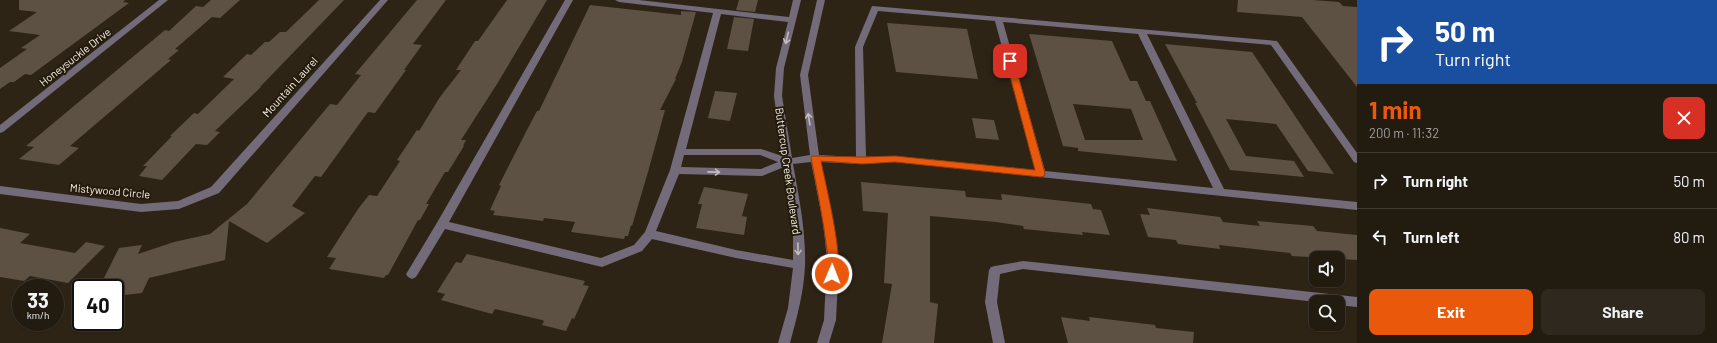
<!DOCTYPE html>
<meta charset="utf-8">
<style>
:root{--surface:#221b10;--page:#2e281e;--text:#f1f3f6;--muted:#a2a19f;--line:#3f3930;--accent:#ea580c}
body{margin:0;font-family:Barlow,sans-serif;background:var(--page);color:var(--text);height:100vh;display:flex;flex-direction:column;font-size:15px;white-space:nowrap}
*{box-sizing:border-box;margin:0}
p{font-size:13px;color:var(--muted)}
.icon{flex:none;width:22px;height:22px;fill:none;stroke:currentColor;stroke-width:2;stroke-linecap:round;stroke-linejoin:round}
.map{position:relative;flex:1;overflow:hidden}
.panel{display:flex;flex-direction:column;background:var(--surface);width:360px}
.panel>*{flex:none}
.hud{background:#1a4fa0;color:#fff;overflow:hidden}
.tools{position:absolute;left:1309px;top:251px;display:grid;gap:8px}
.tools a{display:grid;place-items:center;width:36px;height:36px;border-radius:8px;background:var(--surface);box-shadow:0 1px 3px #0004,0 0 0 1px var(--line);font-size:20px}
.speed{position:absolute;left:12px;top:279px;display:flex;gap:8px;font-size:20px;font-weight:700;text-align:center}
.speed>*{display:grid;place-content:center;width:52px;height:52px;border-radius:50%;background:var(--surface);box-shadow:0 1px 3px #0004,0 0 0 1px var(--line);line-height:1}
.speed small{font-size:10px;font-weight:400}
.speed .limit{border:2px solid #111;border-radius:6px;background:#fff;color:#111}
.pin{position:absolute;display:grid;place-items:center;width:34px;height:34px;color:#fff;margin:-17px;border-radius:8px;box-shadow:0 2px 6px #0006}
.me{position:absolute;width:44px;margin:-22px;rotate:1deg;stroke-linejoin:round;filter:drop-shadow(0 0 3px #0008)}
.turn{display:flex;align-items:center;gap:14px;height:84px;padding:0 12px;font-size:18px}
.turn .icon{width:52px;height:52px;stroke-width:2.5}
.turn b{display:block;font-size:28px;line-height:34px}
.round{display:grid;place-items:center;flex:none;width:42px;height:42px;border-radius:8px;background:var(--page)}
.headline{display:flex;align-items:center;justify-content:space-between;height:68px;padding:0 12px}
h1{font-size:24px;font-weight:700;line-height:30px;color:var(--accent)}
.primary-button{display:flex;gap:8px;margin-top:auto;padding:8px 12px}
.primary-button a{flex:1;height:46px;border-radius:8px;background:var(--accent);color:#fff;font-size:16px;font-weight:700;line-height:46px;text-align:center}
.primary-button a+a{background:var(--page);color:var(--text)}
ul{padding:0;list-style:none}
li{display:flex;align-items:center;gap:12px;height:56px;padding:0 12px;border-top:1px solid var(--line)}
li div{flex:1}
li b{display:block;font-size:15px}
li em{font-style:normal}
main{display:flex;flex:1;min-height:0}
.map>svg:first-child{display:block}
</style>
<main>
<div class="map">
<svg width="1357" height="343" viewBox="0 0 1357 343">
<rect width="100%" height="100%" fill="#2e2416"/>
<path fill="#5c5142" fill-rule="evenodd" d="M19 0H125L123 2 129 3 31 75 25 74 14 82H10L0 89V68L27 49 21 48 40 35 9 31 37 12 19 10Z
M211 0H240L220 18 212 17 175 49 179 50 168 59 171 60 70 146 79 148 59 165 19 159 34 147 26 146 165 30 169 31 196 6 203 7Z
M319 0H344L260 87H261L215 131 220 132 207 145 196 144 162 180 139 176 147 166H143L172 136H170L194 113 198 114 234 79 223 77 247 54 251 55 265 42H269L280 32H286Z
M417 0H446L413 44 422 45 404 70H406L375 113 368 112 321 177 315 176 292 206 305 213 267 243 229 221 225 260 149 278 142 293 115 296V288H99L119 248 142 245 138 254 174 242 210 234 247 204 330 104 337 105 361 75 355 74Z
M507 0H547L497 84 461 140H466L463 146H464L448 172H445L426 204H429L420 220H418L388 275H386L384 278 329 269 336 258 327 257 358 209 369 195 377 196 400 161 397 160 417 130 419 131 440 97 461 70H456L475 41H478Z
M739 0H758L755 12 736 10Z
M1238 0H1312L1339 2 1343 6 1357 7V87L1302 17 1237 12Z
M590 5 681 15V11L696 12 682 62 675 79H676L660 110H665L648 172 632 226 631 225 628 236H625L624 239 571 232 575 222 544 218 543 221 493 215 495 211 490 210 501 186 499 185 529 126 537 111H539Z
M734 17 754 19 748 51 727 49Z
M887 23 967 29 978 79 896 72Z
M1029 34 1112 41 1130 81H1137L1146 101H1150L1177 161 1078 151V148L1063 146ZM1073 104 1131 109 1143 140H1085Z
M1165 44 1252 52 1334 174 1308 171 1276 124 1226 119 1246 156 1294 161 1304 177 1230 170 1195 103H1197Z
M715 91 737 93 730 121 708 118Z
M972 118 994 120 999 140 976 138Z
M861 182 965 191 966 197 1002 200 1001 194 1091 204 1093 209 1101 210 1110 235 1082 232 1083 235 1024 229 1023 226 996 222 930 216V302L938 304 934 343H882L892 284 884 283 888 213 863 211Z
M704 187 748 194 742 216 747 217 744 235 696 228 702 204H698Z
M1147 208 1220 217 1223 222 1260 226 1257 221 1313 226 1317 231 1357 235V260L1292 256 1290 253 1219 245 1220 249 1178 244 1176 240 1148 237 1140 214 1150 215Z
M0 228 30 234 20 243 75 253 86 242 105 246 68 283 30 276 24 281 0 277Z
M467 254 585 281 583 285 589 286 574 319 572 318 566 331 542 325 544 321 542 320 495 309 492 314 441 300 445 294 437 292 456 262 461 263Z
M1061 317 1090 321 1089 317 1155 325 1156 328 1194 332 1193 343H1068Z"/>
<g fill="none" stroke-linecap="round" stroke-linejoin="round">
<path fill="#736b7a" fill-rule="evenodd" d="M159 0H168L3 132 0 133V125Z
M380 0H388L219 193 179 209 141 212 0 194V186L141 204 178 201 211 187Z
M565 0H573L449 222 601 258 634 245 645 232 670 170 713 13 619 2 615 0H639L789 17 793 0H801L784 68 782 96 792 158 810 155 800 75 817 0H825L808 75 819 155 856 157 855 47 872 6 1277 41 1357 153V163L1354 162 1271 45 1147 34 1224 189 1357 202V210L895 162 861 164 821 162 833 222 839 259 836 320 829 343H817L824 320 827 259 823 222 811 162 793 164C799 198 806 231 805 265 804 292 797 317 790 343H778L788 308 793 268 736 258 652 239 642 251 602 267 445 229 416 277 412 279 408 277 406 274 408 271 438 221ZM878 11 995 21 1035 170 895 156 866 157 863 47ZM721 14 788 22 776 68 774 96 782 156 761 149H686ZM1003 22 1138 34 1213 188 1045 171ZM684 155H760L778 162 761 169 681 167ZM784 167 793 228V260L736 250 656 231 679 174 762 176Z
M1023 261 1357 297V307L1338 305V302H1316L1023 269 1000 274 997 302 1005 343H993L985 302 989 270 991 267 995 266Z"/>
</g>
<defs><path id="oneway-shaft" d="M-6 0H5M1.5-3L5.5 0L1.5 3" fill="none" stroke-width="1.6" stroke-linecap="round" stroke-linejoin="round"/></defs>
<g stroke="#c3bdbd">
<use href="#oneway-shaft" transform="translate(787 38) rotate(104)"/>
<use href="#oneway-shaft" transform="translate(809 119) rotate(-99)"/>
<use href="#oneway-shaft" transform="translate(714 172) rotate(1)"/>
<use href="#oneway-shaft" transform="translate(798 249) rotate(89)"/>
</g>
<path fill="#ea580c" stroke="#983908" d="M1007 59H1013L1014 61 1045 173 1044 176 1041 177 895 162 862 164 821 161C825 183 845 260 836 277L832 279 829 277C825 270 828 258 827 250 823 219 817 188 811 158L812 156 862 157 895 156 1035 170 1006 61Z"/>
<g text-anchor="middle" stroke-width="4" stroke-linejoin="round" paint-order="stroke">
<g font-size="11" fill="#f9f3ea" stroke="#241b0d">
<text transform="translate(75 57) rotate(-38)" y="4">Honeysuckle Drive</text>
<text transform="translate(290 87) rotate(-48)" y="4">Mountain Laurel</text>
<text transform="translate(788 171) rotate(82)" y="4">Buttercup Creek Boulevard</text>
<text transform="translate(110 191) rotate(5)" y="4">Mistywood Circle</text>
</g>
</g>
</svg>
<div class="tools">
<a><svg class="icon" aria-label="sound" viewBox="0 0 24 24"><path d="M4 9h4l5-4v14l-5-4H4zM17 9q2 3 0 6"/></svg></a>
<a><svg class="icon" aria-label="search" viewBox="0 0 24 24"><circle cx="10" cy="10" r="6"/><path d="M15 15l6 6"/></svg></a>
</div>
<div class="speed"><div>33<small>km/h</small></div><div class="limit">40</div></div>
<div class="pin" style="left:1010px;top:61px;background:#d93025"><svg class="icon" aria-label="arrive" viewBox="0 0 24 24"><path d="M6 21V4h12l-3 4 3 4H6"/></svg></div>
<svg class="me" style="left:832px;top:274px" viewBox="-20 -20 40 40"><circle r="17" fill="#ea580c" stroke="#fff" stroke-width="3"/><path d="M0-11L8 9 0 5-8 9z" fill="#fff"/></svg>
</div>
<section class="panel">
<div class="hud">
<div class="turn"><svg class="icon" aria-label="right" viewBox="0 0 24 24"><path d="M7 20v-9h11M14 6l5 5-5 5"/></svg><div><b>50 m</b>Turn right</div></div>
</div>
<div class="headline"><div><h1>1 min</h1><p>200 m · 11:32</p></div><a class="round" style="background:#d93025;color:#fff"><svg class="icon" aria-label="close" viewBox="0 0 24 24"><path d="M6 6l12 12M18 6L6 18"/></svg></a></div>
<ul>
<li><svg class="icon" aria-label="right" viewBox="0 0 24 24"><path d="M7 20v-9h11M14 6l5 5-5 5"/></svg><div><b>Turn right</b></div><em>50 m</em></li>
<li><svg class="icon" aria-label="left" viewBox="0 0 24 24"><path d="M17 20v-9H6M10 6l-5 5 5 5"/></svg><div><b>Turn left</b></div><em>80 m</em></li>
</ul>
<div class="primary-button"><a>Exit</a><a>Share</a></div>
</section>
</main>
